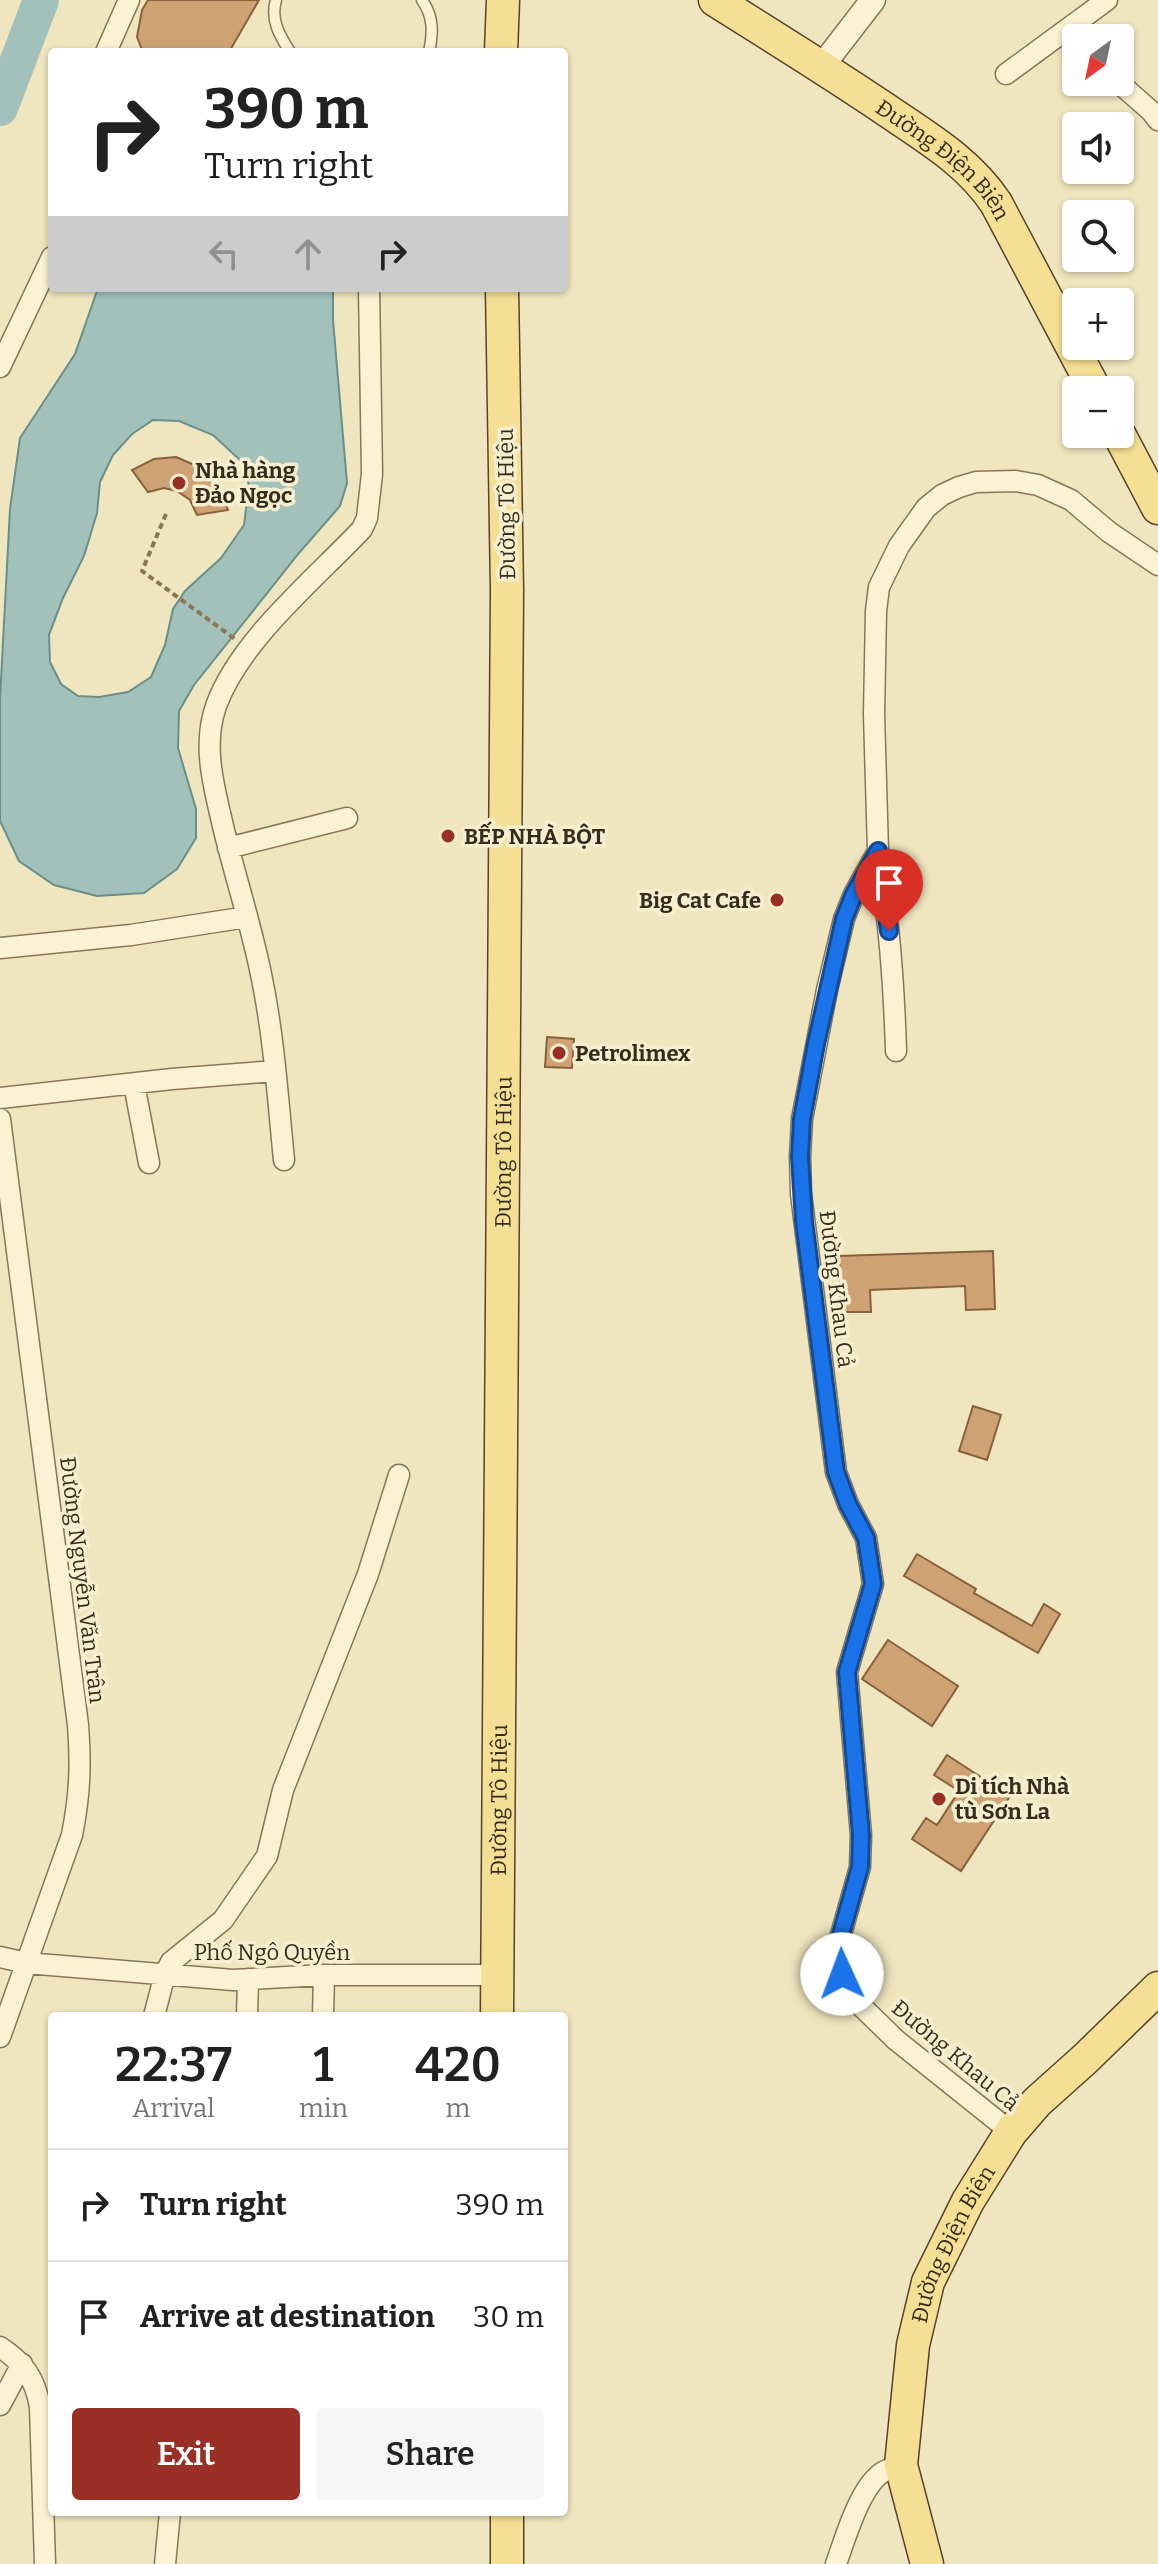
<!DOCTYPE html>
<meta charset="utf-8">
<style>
:root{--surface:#fff;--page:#f6f6f6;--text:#222;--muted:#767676;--line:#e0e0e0;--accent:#992f25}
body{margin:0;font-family:Bitter,serif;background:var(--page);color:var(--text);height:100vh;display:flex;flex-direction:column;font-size:30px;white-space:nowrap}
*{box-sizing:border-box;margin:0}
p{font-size:26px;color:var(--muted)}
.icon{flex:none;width:44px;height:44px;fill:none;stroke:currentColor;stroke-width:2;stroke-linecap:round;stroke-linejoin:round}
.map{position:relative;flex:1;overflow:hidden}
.sheet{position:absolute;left:48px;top:2012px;width:520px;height:504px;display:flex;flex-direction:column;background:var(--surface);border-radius:8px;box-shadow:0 2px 6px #0004}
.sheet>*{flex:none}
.hud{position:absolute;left:48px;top:48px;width:520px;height:244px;border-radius:8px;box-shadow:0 2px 6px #0004;background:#fff;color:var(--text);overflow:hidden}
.needle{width:52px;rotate:213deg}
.controls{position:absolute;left:1062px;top:24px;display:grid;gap:16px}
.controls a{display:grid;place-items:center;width:72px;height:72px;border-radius:8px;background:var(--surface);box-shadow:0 2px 6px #0004;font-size:40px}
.pin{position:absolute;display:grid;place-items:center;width:68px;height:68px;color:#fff;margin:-82px -34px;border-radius:50% 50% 50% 0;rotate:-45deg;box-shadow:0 0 8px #0007}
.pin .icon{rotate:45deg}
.me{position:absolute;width:88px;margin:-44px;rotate:358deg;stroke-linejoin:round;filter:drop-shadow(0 0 6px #0008)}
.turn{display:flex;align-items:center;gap:28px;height:168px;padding:0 24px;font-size:36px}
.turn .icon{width:104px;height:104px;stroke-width:2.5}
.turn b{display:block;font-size:56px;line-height:68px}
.lanes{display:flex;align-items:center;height:76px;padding:0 24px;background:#0003;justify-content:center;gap:40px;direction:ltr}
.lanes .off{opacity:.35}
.eta{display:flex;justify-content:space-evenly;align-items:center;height:136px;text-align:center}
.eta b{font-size:48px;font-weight:600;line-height:56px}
.cta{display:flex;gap:16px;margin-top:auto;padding:16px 24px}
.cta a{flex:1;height:92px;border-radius:8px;background:var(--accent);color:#fff;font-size:32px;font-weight:600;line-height:92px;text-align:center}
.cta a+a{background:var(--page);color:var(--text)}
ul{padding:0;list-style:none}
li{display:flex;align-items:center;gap:24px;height:112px;padding:0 24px;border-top:2px solid var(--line)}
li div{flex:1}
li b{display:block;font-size:30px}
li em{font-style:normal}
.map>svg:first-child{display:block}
</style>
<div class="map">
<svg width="1158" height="2564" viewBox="0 0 1158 2564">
<rect width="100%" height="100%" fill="#efe5bf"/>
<path fill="#a3c1bb" stroke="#6a8f89" stroke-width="2" fill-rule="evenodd" d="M98 288H333V320L347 483 340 506 299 553 194 685 179 711 178 748 196 809V838L177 869 144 893 97 896 54 885 19 861 0 821V699L10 509 20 438 75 354ZM153 420 179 421 213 435 240 460 249 485 244 525 221 558 185 591 173 609 165 645 151 677 128 692 99 697 78 696 61 684 50 662 49 635 63 598 84 556 97 513 100 482 113 455 132 434Z"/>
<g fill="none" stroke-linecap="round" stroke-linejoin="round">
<path stroke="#a3c1bb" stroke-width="36" d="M0 108 41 0"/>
</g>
<path fill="#cfa274" stroke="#88613c" stroke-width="2" d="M148 0H259L229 52H143L137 37 142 10Z
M176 457 192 464 213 478 221 492 228 510 197 515 190 500 177 491 164 488 148 492 132 470 154 459Z
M547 1037 574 1039 572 1068 545 1067Z
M993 1251 995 1309 966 1310 965 1286 870 1290 871 1312H841L839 1256Z
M973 1406 1001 1415 987 1460 959 1451Z
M917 1554 976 1589 974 1593 1032 1626 1044 1604 1060 1614 1038 1653 904 1576Z
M888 1640 958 1686 932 1726 862 1679Z
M947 1755 1010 1796 961 1871 912 1839 926 1818 937 1825 959 1791 934 1775Z"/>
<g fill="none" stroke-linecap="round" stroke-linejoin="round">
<g stroke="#897657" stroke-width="13">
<path id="service" d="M276 0C270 20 280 36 290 52
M422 0C434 17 433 33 429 52"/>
</g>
<g stroke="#897657" stroke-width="23">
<path id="minor" d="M106 52 129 0
M1006 74 1107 0
M1118 82 1152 112 1158 120
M0 367 52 257
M228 848 347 818
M878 851C889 918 894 984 896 1051
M0 948 131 935 247 917
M134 1084 149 1163
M0 1098 172 1079 275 1071
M0 1119 78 1725C81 1766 80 1794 72 1835L0 2037
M284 1160C278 1100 274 1038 262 979 252 927 235 877 223 826 214 787 202 746 216 706 239 641 315 579 362 529L367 518 372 474 369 288
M0 1957 26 1963 233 1980 324 1975H496
M154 2016 165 1974 171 1962 223 1920 267 1856 283 1790 368 1574 399 1475
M247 2016 248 1979
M323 2016 324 1975
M1011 2132 896 2040 858 2003 842 1974 840 1938 860 1867 861 1835 847 1672 873 1584 866 1538 848 1504 836 1472 801 1194 800 1157 802 1119 827 990 844 919 854 894 878 851 874 714 876 611 879 587 899 546 926 508 942 495 959 487 976 482 1016 481 1038 485 1071 500 1109 532 1158 565
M0 2347C24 2363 35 2378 40 2407L45 2564
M0 2405 22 2364
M165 2564 170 2512
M836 2564C845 2539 860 2486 883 2472 888 2469 896 2467 901 2465"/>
</g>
<g stroke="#897657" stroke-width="27">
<path id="tertiary" d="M822 66 873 0"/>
</g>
<g stroke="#56432c" stroke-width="35">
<g id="primary">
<path id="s1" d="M715 0C772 36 829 71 885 109 926 137 968 161 996 203L1095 390"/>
<path d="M501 52 503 0"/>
<path d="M1119 434 1158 508"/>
<path id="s2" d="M497 2016 507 590 502 288"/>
<path d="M507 2512V2564"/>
<path id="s3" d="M927 2564 901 2465 913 2345 928 2282 968 2201 1011 2132 1037 2102 1085 2059 1158 1988"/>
</g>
</g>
<path stroke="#897657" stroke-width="4" stroke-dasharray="6 4" stroke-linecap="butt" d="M166 514 142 571 235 639"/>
<use href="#service" stroke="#faf2d3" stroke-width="10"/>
<use href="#minor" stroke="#faf2d3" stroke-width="20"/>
<use href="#tertiary" stroke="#faf2d3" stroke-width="24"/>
<use href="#primary" stroke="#f4df95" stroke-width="32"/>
</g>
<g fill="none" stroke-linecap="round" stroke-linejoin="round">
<g stroke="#114b97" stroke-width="20">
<path id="route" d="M842 1974 840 1938 860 1867 861 1835 847 1672 873 1584 866 1538 848 1504 836 1472 804 1221 800 1157 802 1119 816 1044 844 919 854 894 878 851 889 931"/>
</g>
<use href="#route" stroke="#1a73e8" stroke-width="14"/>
</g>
<g fill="#992f25" stroke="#f6efcf" stroke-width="3">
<circle cx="179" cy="483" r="8"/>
<circle cx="448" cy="836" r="8"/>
<circle cx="777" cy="900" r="8"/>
<circle cx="559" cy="1053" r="8"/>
<circle cx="939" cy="1799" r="8"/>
</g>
<g text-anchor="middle" stroke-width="7" stroke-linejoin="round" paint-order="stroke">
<g font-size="22" fill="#372c1c" stroke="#f6efcf">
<text dy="8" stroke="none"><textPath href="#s1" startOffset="280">Đường Điện Biên</textPath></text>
<text transform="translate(506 504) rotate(-91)" y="8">Đường Tô Hiệu</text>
<text dy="8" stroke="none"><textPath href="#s2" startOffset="864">Đường Tô Hiệu</textPath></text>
<text transform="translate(837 1289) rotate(83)" y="8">Đường Khau Cả</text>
<text transform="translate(83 1580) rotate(83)" y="8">Đường Nguyễn Văn Trân</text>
<text dy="8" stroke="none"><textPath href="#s2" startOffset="216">Đường Tô Hiệu</textPath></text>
<text x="272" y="1960">Phố Ngô Quyền</text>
<text transform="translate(956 2055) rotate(40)" y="8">Đường Khau Cả</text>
<text dy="8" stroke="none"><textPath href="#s3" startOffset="332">Đường Điện Biên</textPath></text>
</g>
<g font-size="22" font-weight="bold" fill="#372c1c" stroke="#f6efcf" text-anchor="start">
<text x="195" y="478">Nhà hàng<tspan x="195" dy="25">Đảo Ngọc</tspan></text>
<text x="464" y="844">BẾP NHÀ BỘT</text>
<text x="761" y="908" text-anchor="end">Big Cat Cafe</text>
<text x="575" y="1061">Petrolimex</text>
<text x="955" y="1794">Di tích Nhà<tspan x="955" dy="25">tù Sơn La</tspan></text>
</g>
</g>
</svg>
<div class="controls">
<a><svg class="needle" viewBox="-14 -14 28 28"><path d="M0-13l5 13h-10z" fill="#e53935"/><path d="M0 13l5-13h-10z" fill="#767676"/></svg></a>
<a><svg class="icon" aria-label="sound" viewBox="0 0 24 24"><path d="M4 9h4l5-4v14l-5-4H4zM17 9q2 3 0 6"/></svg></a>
<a><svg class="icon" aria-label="search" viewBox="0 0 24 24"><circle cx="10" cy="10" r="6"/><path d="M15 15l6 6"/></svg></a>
<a>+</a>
<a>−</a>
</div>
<div class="pin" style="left:889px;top:931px;background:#d93025"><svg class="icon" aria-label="arrive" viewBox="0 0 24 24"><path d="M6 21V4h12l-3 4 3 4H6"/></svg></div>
<svg class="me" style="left:842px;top:1974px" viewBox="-20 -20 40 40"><circle r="19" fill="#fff"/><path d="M0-13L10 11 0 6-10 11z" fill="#1a73e8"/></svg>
<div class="hud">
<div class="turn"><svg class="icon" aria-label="right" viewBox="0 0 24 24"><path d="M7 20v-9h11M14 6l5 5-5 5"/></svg><div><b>390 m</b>Turn right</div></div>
<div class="lanes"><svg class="icon off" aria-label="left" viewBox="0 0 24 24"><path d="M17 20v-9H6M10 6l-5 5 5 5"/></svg><svg class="icon off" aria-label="ahead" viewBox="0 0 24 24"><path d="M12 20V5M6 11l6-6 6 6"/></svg><svg class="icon" aria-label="right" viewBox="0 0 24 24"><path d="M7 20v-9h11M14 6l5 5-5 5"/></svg></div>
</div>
<section class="sheet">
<div class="eta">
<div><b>22:37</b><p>Arrival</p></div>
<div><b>1</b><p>min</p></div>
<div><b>420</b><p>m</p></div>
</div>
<ul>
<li><svg class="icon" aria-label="right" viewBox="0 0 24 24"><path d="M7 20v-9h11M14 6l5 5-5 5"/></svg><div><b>Turn right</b></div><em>390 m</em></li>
<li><svg class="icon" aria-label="arrive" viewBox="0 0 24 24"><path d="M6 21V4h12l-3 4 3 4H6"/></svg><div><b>Arrive at destination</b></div><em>30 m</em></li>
</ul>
<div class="cta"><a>Exit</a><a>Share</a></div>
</section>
</div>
